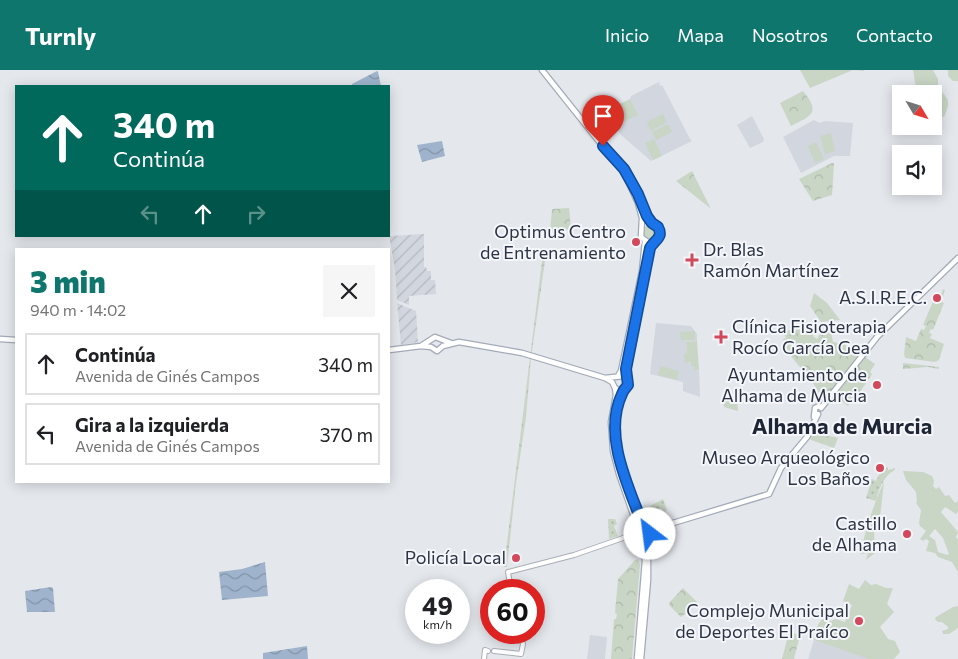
<!DOCTYPE html>
<html lang="es">
<meta charset="utf-8">
<style>
:root{--surface:#fff;--page:#f6f6f6;--text:#202124;--muted:#757577;--line:#e0e0e0;--accent:#0f766e}
body{margin:0;font-family:Commissioner,sans-serif;background:var(--page);color:var(--text);height:100vh;display:flex;flex-direction:column;font-size:19px;white-space:nowrap}
*{box-sizing:border-box;margin:0}
p{font-size:16px;color:var(--muted)}
.icon{flex:none;width:28px;height:28px;fill:none;stroke:currentColor;stroke-width:2;stroke-linecap:round;stroke-linejoin:round}
.map{position:relative;flex:1;overflow:hidden}
.sheet{position:absolute;left:15px;top:178px;width:375px;height:235px;display:flex;flex-direction:column;background:var(--surface);border-radius:0px;box-shadow:0 2px 12px #0003}
.sheet>*{flex:none}
.top-card{position:absolute;left:15px;top:15px;width:375px;height:152px;border-radius:0px;box-shadow:0 2px 12px #0003;background:#00695c;color:#fff;overflow:hidden}
.needle{width:32px;rotate:128deg}
.tools{position:absolute;left:892px;top:15px;display:grid;gap:10px}
.tools a{display:grid;place-items:center;width:50px;height:50px;border-radius:0px;background:var(--surface);box-shadow:0 2px 12px #0003;font-size:25px}
.speed{position:absolute;left:405px;top:509px;display:flex;gap:10px;font-size:25px;font-weight:700;text-align:center}
.speed>*{display:grid;place-content:center;width:65px;height:65px;border-radius:50%;background:var(--surface);box-shadow:0 2px 12px #0003;line-height:1}
.speed small{font-size:12px;font-weight:400}
.speed .limit{border:8px solid #d22;background:#fff;color:#111}
.pin{position:absolute;display:grid;place-items:center;width:42px;height:42px;color:#fff;margin:-51px -21px;border-radius:50% 50% 50% 0;rotate:-45deg;box-shadow:0 0 5px #0007}
.pin .icon{rotate:45deg}
.me{position:absolute;width:55px;margin:-28px;rotate:330deg;stroke-linejoin:round;filter:drop-shadow(0 0 4px #0008)}
.turn{display:flex;align-items:center;gap:18px;height:105px;padding:0 15px;font-size:22px}
.turn .icon{width:65px;height:65px;stroke-width:2.5}
.turn b{display:block;font-size:35px;line-height:42px}
.lanes{display:flex;align-items:center;height:48px;padding:0 15px;background:#0003;justify-content:center;gap:25px;direction:ltr}
.lanes .off{opacity:.35}
.round{display:grid;place-items:center;flex:none;width:52px;height:52px;border-radius:0px;background:var(--page)}
.summary{display:flex;align-items:center;justify-content:space-between;height:85px;padding:0 15px}
h1{font-size:30px;font-weight:800;line-height:38px;color:var(--accent)}
ul{padding:0;list-style:none}
li{display:flex;align-items:center;gap:15px;height:62px;margin:0 10px 8px;padding:0 5px;border:2px solid var(--line);border-radius:0px}
li div{flex:1}
li b{display:block;font-size:19px}
li em{font-style:normal}
header{display:flex;align-items:center;gap:30px;box-sizing:border-box;height:70px;padding:0 25px;background:var(--accent);color:#fff}
header strong{font-size:24px}
nav{display:flex;gap:28px;margin-inline-start:auto;font-size:18px}
.map>svg:first-child{display:block}
</style>
<header>
<strong>Turnly</strong>
<nav><a>Inicio</a><a>Mapa</a><a>Nosotros</a><a>Contacto</a></nav>
</header>
<div class="map">
<svg width="958" height="589" viewBox="0 0 958 589">
<defs>
<pattern id="industrial-furrows" width="10" height="10" patternUnits="userSpaceOnUse" patternTransform="scale(1.25)"><rect width="10" height="10" fill="#d2d6de"/><path d="M-1 1l2-2M0 10L10 0M9 11l2-2" fill="none" stroke="#b4b8c0"/></pattern>
<pattern id="park-crowns" width="20" height="18" patternUnits="userSpaceOnUse" patternTransform="scale(1.25)"><rect width="20" height="18" fill="#c9d6c5"/><path d="M2 6a3 3 0 1 1 6 0M12 15a3 3 0 1 1 6 0" fill="none" stroke="#adb8ab"/></pattern>
<pattern id="garden-dots" width="8" height="8" patternUnits="userSpaceOnUse" patternTransform="scale(1.25)"><rect width="8" height="8" fill="#c9d6c5"/><path d="M2 2h.1M6 6h.1" fill="none" stroke="#adb8ab" stroke-width="1.8" stroke-linecap="round"/></pattern>
<pattern id="water-waves" width="16" height="10" patternUnits="userSpaceOnUse" patternTransform="scale(1.25)"><rect width="16" height="10" fill="#9fb4cc"/><path d="M0 5q4-4 8 0t8 0" fill="none" stroke="#8293a7"/></pattern>
</defs>
<rect width="100%" height="100%" fill="#e4e7ec"/>
<path fill="#d2d6de" d="M659 12 660 16 662 15 690 69 692 71 651 91 621 65 615 56 637 45 630 29 631 26Z
M752 46 764 69 763 72 750 78 737 55Z
M814 50 820 53 825 51 853 53 850 86H834L801 103 783 67Z
M656 253 691 256 697 264V271L686 272 687 284 685 293 691 292 694 295 695 301 699 300 700 327 683 321V312L650 304Z
M590 565 607 567 605 589H587Z
M814 570 870 588 869 589H808Z"/>
<path fill="url(#industrial-furrows)" d="M424 164V197H426L427 201H431V210H435L436 224 409 226V235L397 230 395 199 389 166Z
M397 233 416 241 418 272 401 275Z"/>
<path fill="#c9d6c5" fill-rule="evenodd" d="M800 0H864V1L853 0 810 18Z
M913 0H933L938 9V17C948 30 952 29 944 47L934 46V24H917Z
M948 0H958V11H953L948 6Z
M630 29 638 45 615 56 607 40Z
M663 44 667 52 651 61 647 52Z
M668 54 672 62 656 70 652 62Z
M831 63 835 81 825 84 820 66Z
M654 69 662 86 653 90 645 73Z
M816 72 824 89 815 93 808 76Z
M642 163a8 8 0 1 1 16 0a8 8 0 1 1-16 0Z
M695 261V270H681L680 262Z
M697 271 699 300 695 301 694 296H691V292L685 293 684 284 687 283 686 272Z
M660 296 679 301 677 310 658 305Z
M903 401 923 402 932 406 934 411 933 416 936 419 939 417 945 426 949 425 955 433 958 431V441L956 444 945 437 941 442 958 462 956 467 958 470V502L952 492 938 487 935 483 926 481 929 471 926 469 923 471 920 469 926 461 920 456 919 453 921 440 916 433 917 431 916 422 906 410ZM935 459 943 468 949 484 947 485 938 482 935 470 929 466Z
M884 412 880 447 874 461 875 483 866 490 868 483 860 484C866 459 873 435 884 412Z
M865 510 871 515 876 514 886 518H893L887 534 894 542 880 557 888 569 895 571 900 582 894 589H869L814 570C816 560 817 550 827 547L828 552 836 549 845 552 852 535 843 531 849 514 859 519Z
M958 536V558L949 564H943L942 561 948 559V557L942 552H938L935 549 936 547 953 537Z"/>
<path fill="url(#park-crowns)" d="M803 21C821 43 812 45 791 56L780 33Z
M832 93H834L832 125 813 131 799 109Z
M692 101 710 137V138L676 111Z
M569 138 571 159 550 162 552 139Z
M543 183 546 184 531 288 526 347 516 413 507 497H504Z
M943 219 945 220 941 232 944 233 933 260 931 259 929 263 932 264 930 268 944 274 939 290 935 292 905 288 904 284 906 267 916 271 921 259 924 260 926 256 923 255 934 229 938 231Z
M814 223 827 233 840 250 821 252 810 236Z
M809 258 814 267 817 269 820 264 831 262 833 272 844 274 860 285 824 332 822 331C815 306 790 294 783 269L786 268 783 261Z
M865 287 875 294 870 302 872 304 871 306 852 333H850L848 336 840 330 839 332 833 329Z
M903 293 939 297V299L928 297 903 299Z
M723 330H737L738 341 724 337Z
M812 362 838 368 834 378 811 370 810 367Z
M638 489 640 495 632 589H611L614 549H616L617 544 615 543 618 509 635 490Z
M683 518 697 532 688 542 681 547 669 535 670 532Z
M789 562 800 565 794 589H782Z"/>
<path fill="url(#garden-dots)" d="M885 397 888 398V400L895 398V400C885 404 878 420 876 431L866 428 872 409 876 411 880 403H884Z
M663 429 667 440 665 442 660 438 652 443 650 436Z
M608 449H615L617 454 614 456 618 466 609 469Z"/>
<path fill="url(#water-waves)" d="M377 1 378 2 381 16H352V14Z
M442 71 445 86 422 92 417 75Z
M265 492 268 526 222 530 219 502 242 499Z
M51 517 53 518 55 542H27L25 521Z
M307 576 308 589H263V583Z"/>
<g fill="none" stroke-linecap="round" stroke-linejoin="round">
<g stroke="#a9aeb7" stroke-width="6">
<path id="secondary" d="M628 466 634 459
M511 520 508 502 574 485 626 467 635 466
M494 581 521 584 523 574 520 562
M484 589 485 580 488 581"/>
</g>
<g stroke="#a3abb8" stroke-width="7">
<path id="primary" d="M542 0 625 104 638 133 642 148 641 167 648 172H654L659 168 660 159 648 149 632 112 624 99 607 81
M0 269 16 270
M421 276 431 277 437 281 443 276 459 272 522 283 605 308 612 312 615 318 619 320 626 319C630 314 629 309 624 306L605 308
M389 280 421 276 435 267 451 273
M618 306 621 301 642 201 645 171
M626 307 627 294 650 178 653 172
M615 318 616 325 611 352 613 381 619 404 635 450V457
M624 320C602 360 626 409 640 447L645 453
M821 338 877 267 958 188
M814 347 815 338 819 336 821 338
M634 461a8 8 0 1 1 16 0a8 8 0 1 1-16 0Z
M649 457H658L673 453 769 424 781 398 807 367 818 344
M637 589 645 491 643 476 639 469
M641 589 648 510V467"/>
</g>
<use href="#secondary" stroke="#fff" stroke-width="4"/>
<use href="#primary" stroke="#fff" stroke-width="4.5"/>
</g>
<g fill="none" stroke-linecap="round" stroke-linejoin="round">
<g stroke="#114b97" stroke-width="12">
<path id="route" d="M603 76 624 99 638 124 647 146 652 153 658 157C664 168 654 170 650 178L626 299 628 315C626 318 623 320 622 324 604 362 625 409 639 445 642 453 650 455 650 464"/>
</g>
<use href="#route" stroke="#1a73e8" stroke-width="9"/>
</g>
<g fill="#d1495b" stroke="#f4f6f9" stroke-width="2">
<circle cx="636" cy="172" r="5"/>
<path d="M689.5 182.5h5v5h5v5h-5v5h-5v-5h-5v-5h5z"/>
<circle cx="937" cy="228" r="5"/>
<path d="M718.5 259.5h5v5h5v5h-5v5h-5v-5h-5v-5h5z"/>
<circle cx="877" cy="315" r="5"/>
<circle cx="880" cy="398" r="5"/>
<circle cx="907" cy="464" r="5"/>
<circle cx="516" cy="488" r="5"/>
<circle cx="859" cy="551" r="5"/>
</g>
<g text-anchor="middle" stroke-width="4" stroke-linejoin="round" paint-order="stroke">
<g font-size="18" fill="#2b3445" stroke="#f4f6f9" text-anchor="end">
<text x="626" y="168">Optimus Centro<tspan x="626" dy="21">de Entrenamiento</tspan></text>
<text x="703" y="186" text-anchor="start">Dr. Blas<tspan x="703" dy="21">Ramón Martínez</tspan></text>
<text x="927" y="234">A.S.I.R.E.C.</text>
<text x="732" y="263" text-anchor="start">Clínica Fisioterapia<tspan x="732" dy="21">Rocío García Gea</tspan></text>
<text x="867" y="311">Ayuntamiento de<tspan x="867" dy="21">Alhama de Murcia</tspan></text>
<text x="870" y="394">Museo Arqueológico<tspan x="870" dy="21">Los Baños</tspan></text>
<text x="897" y="460">Castillo<tspan x="897" dy="21">de Alhama</tspan></text>
<text x="506" y="494">Policía Local</text>
<text x="849" y="547">Complejo Municipal<tspan x="849" dy="21">de Deportes El Praíco</tspan></text>
</g>
<g font-size="22" font-weight="bold" fill="#1d2536" stroke="#f4f6f9">
<text x="842" y="364">Alhama de Murcia</text>
</g>
</g>
</svg>
<div class="tools">
<a><svg class="needle" viewBox="-14 -14 28 28"><path d="M0-13l5 13h-10z" fill="#e53935"/><path d="M0 13l5-13h-10z" fill="#757577"/></svg></a>
<a><svg class="icon" aria-label="sound" viewBox="0 0 24 24"><path d="M4 9h4l5-4v14l-5-4H4zM17 9q2 3 0 6"/></svg></a>
</div>
<div class="speed"><div>49<small>km/h</small></div><div class="limit">60</div></div>
<div class="pin" style="left:603px;top:76px;background:#d93025"><svg class="icon" aria-label="arrive" viewBox="0 0 24 24"><path d="M6 21V4h12l-3 4 3 4H6"/></svg></div>
<svg class="me" style="left:650px;top:464px" viewBox="-20 -20 40 40"><circle r="19" fill="#fff"/><path d="M0-13L10 11 0 6-10 11z" fill="#1a73e8"/></svg>
<div class="top-card">
<div class="turn"><svg class="icon" aria-label="ahead" viewBox="0 0 24 24"><path d="M12 20V5M6 11l6-6 6 6"/></svg><div><b>340 m</b>Continúa</div></div>
<div class="lanes"><svg class="icon off" aria-label="left" viewBox="0 0 24 24"><path d="M17 20v-9H6M10 6l-5 5 5 5"/></svg><svg class="icon" aria-label="ahead" viewBox="0 0 24 24"><path d="M12 20V5M6 11l6-6 6 6"/></svg><svg class="icon off" aria-label="right" viewBox="0 0 24 24"><path d="M7 20v-9h11M14 6l5 5-5 5"/></svg></div>
</div>
<section class="sheet">
<div class="summary"><div><h1>3 min</h1><p>940 m · 14:02</p></div><a class="round"><svg class="icon" aria-label="close" viewBox="0 0 24 24"><path d="M6 6l12 12M18 6L6 18"/></svg></a></div>
<ul>
<li><svg class="icon" aria-label="ahead" viewBox="0 0 24 24"><path d="M12 20V5M6 11l6-6 6 6"/></svg><div><b>Continúa</b><p>Avenida de Ginés Campos</p></div><em>340 m</em></li>
<li><svg class="icon" aria-label="left" viewBox="0 0 24 24"><path d="M17 20v-9H6M10 6l-5 5 5 5"/></svg><div><b>Gira a la izquierda</b><p>Avenida de Ginés Campos</p></div><em>370 m</em></li>
</ul>
</section>
</div>
